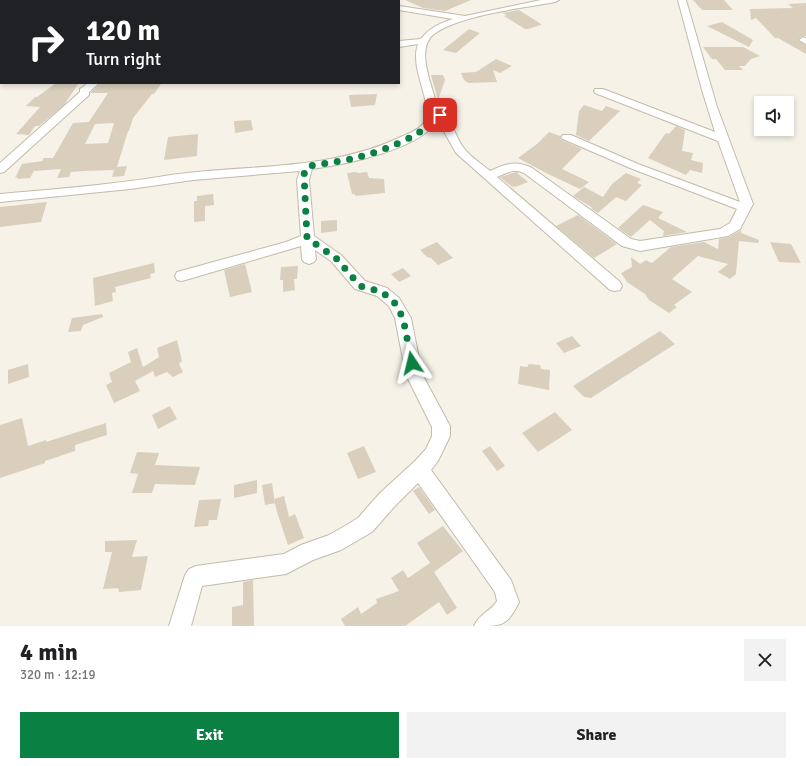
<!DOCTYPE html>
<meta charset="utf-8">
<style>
:root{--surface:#fff;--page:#f2f2f2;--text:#202124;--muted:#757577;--accent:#0b8043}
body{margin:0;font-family:Signika,sans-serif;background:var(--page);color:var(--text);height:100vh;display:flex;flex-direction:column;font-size:15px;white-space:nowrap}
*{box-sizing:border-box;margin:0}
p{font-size:13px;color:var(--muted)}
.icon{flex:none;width:22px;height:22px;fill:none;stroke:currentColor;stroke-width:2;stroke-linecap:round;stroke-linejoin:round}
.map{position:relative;height:626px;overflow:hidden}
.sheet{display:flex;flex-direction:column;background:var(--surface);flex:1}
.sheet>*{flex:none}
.guide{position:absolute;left:0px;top:0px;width:400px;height:84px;box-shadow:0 2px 6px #0003;background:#202124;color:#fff;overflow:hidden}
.tools{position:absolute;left:754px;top:96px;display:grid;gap:8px}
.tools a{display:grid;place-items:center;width:40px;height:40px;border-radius:0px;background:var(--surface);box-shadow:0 2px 6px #0003;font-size:20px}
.pin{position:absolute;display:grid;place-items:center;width:34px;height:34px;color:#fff;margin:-17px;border-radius:8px;box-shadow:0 2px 6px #0006}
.me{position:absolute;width:44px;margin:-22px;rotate:350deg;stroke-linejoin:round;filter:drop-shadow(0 0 3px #0008)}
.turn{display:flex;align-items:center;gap:14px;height:84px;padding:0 20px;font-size:18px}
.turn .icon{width:52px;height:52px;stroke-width:2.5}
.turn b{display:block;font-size:28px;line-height:34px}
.round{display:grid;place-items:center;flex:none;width:42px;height:42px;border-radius:0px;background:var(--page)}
.overview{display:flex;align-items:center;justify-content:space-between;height:68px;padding:0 20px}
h1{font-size:24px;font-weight:700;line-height:30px}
.cta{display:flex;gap:8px;margin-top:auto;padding:8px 20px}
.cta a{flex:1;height:46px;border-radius:0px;background:var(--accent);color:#fff;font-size:16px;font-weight:700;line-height:46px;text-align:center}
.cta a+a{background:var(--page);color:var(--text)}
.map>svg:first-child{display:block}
</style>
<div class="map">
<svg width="806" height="626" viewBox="0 0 806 626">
<rect width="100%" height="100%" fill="#f6f2e8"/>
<path fill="#d9cfbc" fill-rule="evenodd" d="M405 0H471L445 11 423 8Z
M693 0H724L733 10H702Z
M806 3V36H802L798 40 806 45V54L778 38H775L756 18 751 20 750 9 793 8 788 4Z
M519 10 541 24V25L528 29H525L504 16 507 15 502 13Z
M722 22 753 40 749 47 707 26Z
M469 29 480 33 456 53 443 50Z
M703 47H743L760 56 751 59 745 66H739L743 70H725L716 59H712Z
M496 59 512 66 500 73 493 70 497 82 468 83 464 80 461 73 476 72Z
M431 75H443L445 80 438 100Z
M56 83 78 84 64 105 39 126H35L29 135 16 134 40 107 26 106 35 97H37Z
M140 83 161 84 154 94H152L133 118 129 131H128L117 167 127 166 124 176 112 177 114 170 84 171 71 172 69 177 57 178 61 169 34 171 30 178 17 179 18 177 15 178 22 164 42 161 44 158H53L73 123 89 122 108 93H90L100 84ZM114 123 108 143 85 144 95 124Z
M377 94 375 105 351 107 349 95Z
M584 105 602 111 606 106 620 111 589 141 576 135 579 111Z
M251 120 253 130 235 133 234 121Z
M676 126 685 130 682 151 693 153 691 160 703 163 702 173 690 170 686 175 648 158 666 133 669 134Z
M549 132 560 136V138L562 140 582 149 562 169 589 182 580 189 548 174 518 158 537 144Z
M198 134 197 156 164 160 168 137Z
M356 172 358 173 367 172 369 178 384 179 385 193 355 196V194H352L347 173Z
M516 172 528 182 515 187 511 186 500 177Z
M626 173 641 179 637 183 642 185 626 201 616 197 598 213 591 209 593 208 573 196 584 187 603 197 612 184Z
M213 194 214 205 205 206V221L194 222V201H197V196Z
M47 202 41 222 0 227V207Z
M643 205 663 212 658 218 687 232 663 236 664 231 650 220 631 237 618 228Z
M578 215 617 244 594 258 556 226Z
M337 220V231L321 233V221Z
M741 230V233L759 240 758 243 739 241 736 274 730 279 718 272 728 264 698 256 672 279 692 292 674 305 677 307 669 313 649 300 645 294 627 282 621 273 632 267 631 257 640 264 646 260 652 263 671 247 704 242 718 249 719 239 729 237Z
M437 242 453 258 438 265 431 258 427 257 420 250Z
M770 242 791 244 801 263 779 262Z
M154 263 155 273 150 274 151 278 115 287 116 292 112 293 113 301 95 306 93 278Z
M245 264 252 292 230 297 224 270Z
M298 266 297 279H294L295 290 283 292V280H280L281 267Z
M403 268 411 276 399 282 391 274Z
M102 314 103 317 83 325 81 331 68 332 72 318Z
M660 331 675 344 591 398 584 397 573 386Z
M572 336 581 346 564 353 556 343Z
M177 340 182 361 179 364 183 372 173 377 167 372 155 377 153 371 135 381 140 391 114 403 106 385 112 382 109 373 131 362 128 352 137 348 143 367 159 357 157 348Z
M28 364 29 377 8 384V370Z
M529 364 540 365 541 369 550 370 549 390 518 384 520 366 527 367Z
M170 406 177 419 158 429 152 415Z
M555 412 572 430 538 452 522 433Z
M22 418 28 446 46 440V442L106 423 107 435 75 445V451L45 461V463L0 478V425Z
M364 446 376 472 358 479 347 453Z
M490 446 505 466 497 471 482 451Z
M137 452 159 453 155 465 200 467 195 485 155 484 152 493H132L138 474 130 473Z
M257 480V493L234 498V485Z
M272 483 275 503 265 505 262 485Z
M419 487 435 510 429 514 413 491Z
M284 496 289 517 295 514 304 538 288 545 277 512 274 499Z
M221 499 217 520H209L208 526 194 527 199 500Z
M443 526 463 551 434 572 457 608 447 615 439 602 405 626H345L341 619 358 607 361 614 377 603 376 599 399 591 391 578 403 570 408 578 430 563 417 543Z
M137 540 132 557 148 556 141 590 119 592 118 588 103 589 112 552H105V541Z
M253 580 254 626H232V607L243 605V582Z"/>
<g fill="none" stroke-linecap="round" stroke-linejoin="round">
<g stroke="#c2bba9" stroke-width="2">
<path id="minor" d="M339 0H352L353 1H340Z
M541 0H559L555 2C523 8 460 15 434 34 417 47 429 78 434 95 435 99 435 106 438 109 440 113 447 117 450 122 455 130 457 139 463 147 469 156 482 164 490 171 505 164 516 160 532 168L631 239 640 241 720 229 730 223 737 209 630 168 563 139 561 137 563 135H571L638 164 740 202 718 141 595 93 594 91 595 89H603L715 132 702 90 678 0H686L717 107 753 204 740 229 728 236 640 251 622 246 524 173C513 168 507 173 497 177L620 282 622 286 620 290 615 291 610 290 456 153 437 119C425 149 342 165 312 169L309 180 314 236 341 255 365 281 387 288 399 298 411 318 422 374 450 426V436L438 461 431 470 511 580 519 602C507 626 503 626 474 626 479 614 491 611 497 601L495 592 418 483 394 507 372 532 341 550 313 560 286 574 202 586 191 626H169L185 575 189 569 196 566 284 554 301 545 329 535 345 526 358 518 380 493 415 461 426 449 432 436V427L406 375 395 318 389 306 377 296 355 289 331 261 315 250 316 259 314 262 309 264 304 262 302 259 301 246 182 281 177 280 175 276 177 272 286 242 301 236 297 180 300 171 193 180 130 189 0 202V194C43 190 87 187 130 181 149 179 167 175 187 173 260 165 335 169 403 136 410 133 421 129 425 121 434 104 409 69 418 44L399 47V41L421 39C429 28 440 23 453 19L399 10V6L465 16Z
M803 37 806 38V44L799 40Z
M88 83H99L89 92V95L4 172 0 173V163L80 92V89Z"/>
</g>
<use href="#minor" fill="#fff" fill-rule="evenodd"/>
</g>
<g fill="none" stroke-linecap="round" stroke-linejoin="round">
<path stroke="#0b8043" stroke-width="7" stroke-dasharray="0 12.6" d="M412 363 403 318 394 302 382 292 360 286 336 258 307 238 304 174 308 166C344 161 368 157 401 142 416 135 430 129 433 111L440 115"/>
</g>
</svg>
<div class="tools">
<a><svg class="icon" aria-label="sound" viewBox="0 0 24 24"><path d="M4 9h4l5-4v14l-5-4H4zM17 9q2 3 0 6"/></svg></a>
</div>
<div class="pin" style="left:440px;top:115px;background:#d93025"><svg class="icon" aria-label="arrive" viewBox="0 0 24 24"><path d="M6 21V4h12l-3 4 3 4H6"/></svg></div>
<svg class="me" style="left:412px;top:363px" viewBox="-20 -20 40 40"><path d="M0-17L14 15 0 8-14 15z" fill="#0b8043" stroke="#fff" stroke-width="4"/></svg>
<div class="guide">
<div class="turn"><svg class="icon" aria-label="right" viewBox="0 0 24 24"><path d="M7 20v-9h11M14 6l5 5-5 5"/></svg><div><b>120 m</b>Turn right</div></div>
</div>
</div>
<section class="sheet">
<div class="overview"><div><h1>4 min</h1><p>320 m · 12:19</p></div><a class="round"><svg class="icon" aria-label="close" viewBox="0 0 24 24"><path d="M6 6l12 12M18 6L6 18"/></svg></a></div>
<div class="cta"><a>Exit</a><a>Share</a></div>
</section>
